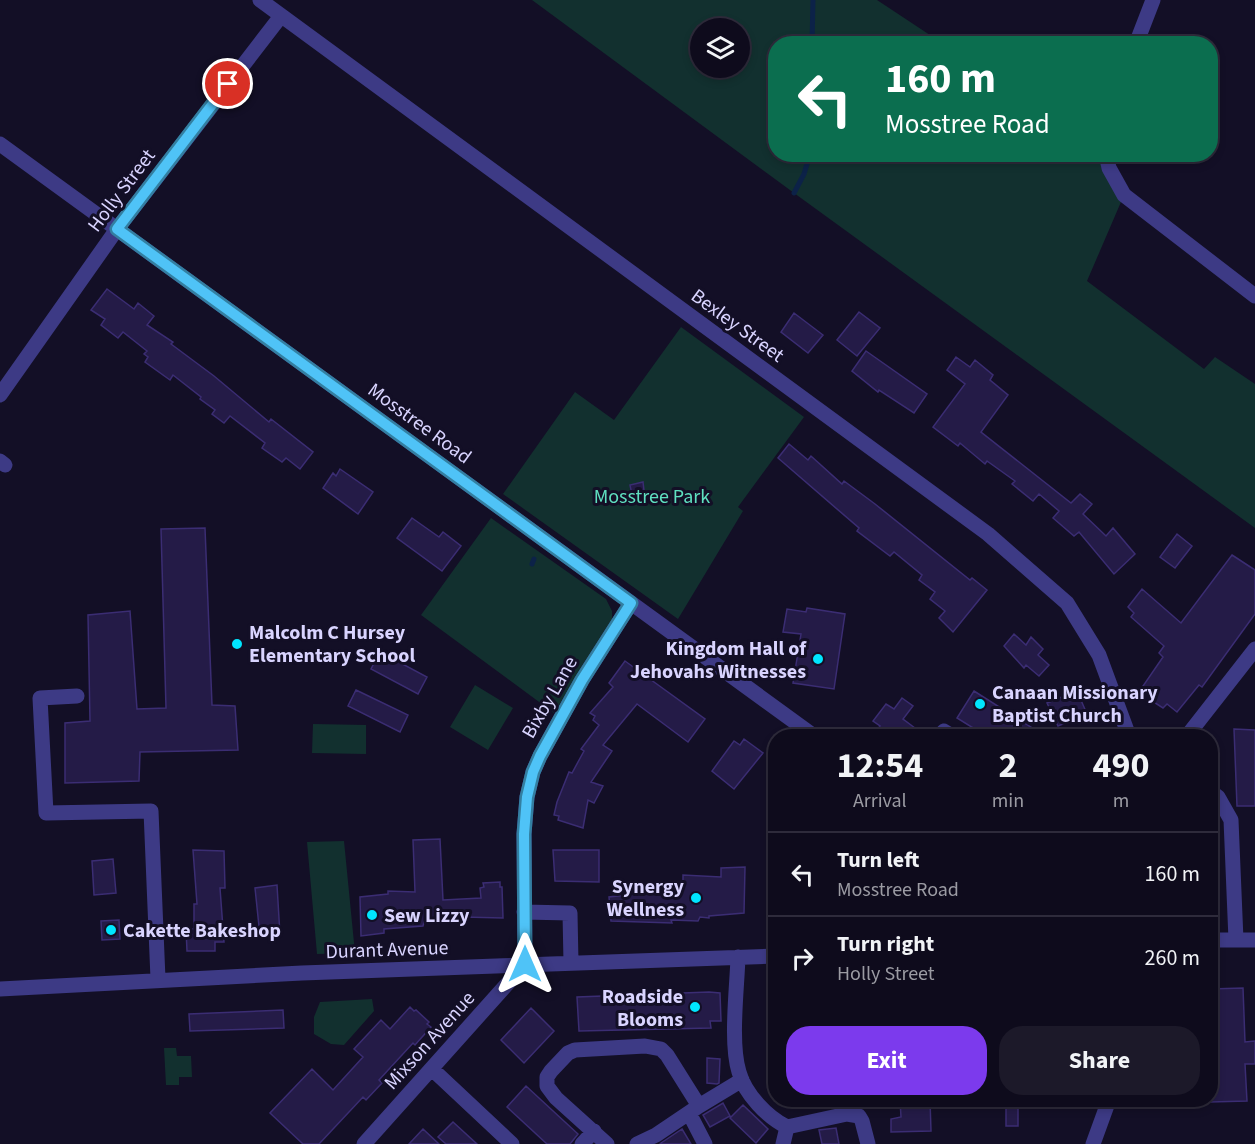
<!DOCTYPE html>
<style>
:root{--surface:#0e0b1c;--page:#1c1929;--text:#f1f3f6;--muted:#9b9ba3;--line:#2e2b3b;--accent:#7c3aed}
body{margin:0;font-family:"Source Sans 3",sans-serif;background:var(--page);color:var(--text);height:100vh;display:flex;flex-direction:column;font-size:22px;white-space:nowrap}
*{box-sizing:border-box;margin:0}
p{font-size:20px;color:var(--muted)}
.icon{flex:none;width:33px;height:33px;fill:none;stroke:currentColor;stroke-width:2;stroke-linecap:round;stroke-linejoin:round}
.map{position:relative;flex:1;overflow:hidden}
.details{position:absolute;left:768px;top:729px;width:450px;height:378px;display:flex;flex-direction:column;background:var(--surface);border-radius:24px;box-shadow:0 3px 9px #0003,0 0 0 2px var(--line)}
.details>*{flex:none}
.banner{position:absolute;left:768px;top:36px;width:450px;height:126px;border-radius:24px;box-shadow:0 3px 9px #0003,0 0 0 2px var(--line);background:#0b6e4f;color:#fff;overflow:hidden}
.tools{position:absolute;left:690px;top:18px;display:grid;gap:12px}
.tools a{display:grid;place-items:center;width:60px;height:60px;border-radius:50%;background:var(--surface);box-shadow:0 3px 9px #0003,0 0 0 2px var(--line);font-size:30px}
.pin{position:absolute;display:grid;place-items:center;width:51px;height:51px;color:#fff;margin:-26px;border:3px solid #fff;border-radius:50%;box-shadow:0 2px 6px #0007}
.me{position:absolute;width:66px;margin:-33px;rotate:0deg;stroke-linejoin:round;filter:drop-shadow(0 0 4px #0008)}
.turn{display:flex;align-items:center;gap:21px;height:126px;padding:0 18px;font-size:27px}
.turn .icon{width:78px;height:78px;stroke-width:2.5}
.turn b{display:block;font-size:42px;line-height:51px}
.eta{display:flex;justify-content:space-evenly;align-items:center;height:102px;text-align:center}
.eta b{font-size:36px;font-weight:700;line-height:42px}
.action{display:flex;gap:12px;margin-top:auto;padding:12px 18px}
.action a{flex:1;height:69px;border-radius:24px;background:var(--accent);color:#fff;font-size:24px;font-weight:700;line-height:69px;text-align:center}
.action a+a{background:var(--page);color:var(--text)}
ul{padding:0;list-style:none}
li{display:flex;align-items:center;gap:18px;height:84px;padding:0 18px;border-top:2px solid var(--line)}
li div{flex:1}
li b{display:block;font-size:22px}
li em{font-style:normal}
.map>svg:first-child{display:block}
</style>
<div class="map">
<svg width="1255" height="1144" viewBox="0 0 1255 1144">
<rect width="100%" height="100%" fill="#130f26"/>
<path fill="#12302f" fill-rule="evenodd" d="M532 0H877L942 43 776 44V154L1106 155 1124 195 1087 281 1204 369 1215 357 1255 384V528L794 193ZM700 28H740V68H700Z
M681 327 804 417 738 507 743 511 678 619 503 494 575 392 614 420Z
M491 518 606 599 612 611V622L554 713 421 615Z
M475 685 513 708 488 750 450 727Z
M313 724 366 725V754L312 753Z
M344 841 355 953 317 954 307 842Z
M372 999 374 1011 344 1045 331 1044 314 1034V1017L320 1002Z
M164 1048H176L177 1056H191L192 1077H179V1085H166Z"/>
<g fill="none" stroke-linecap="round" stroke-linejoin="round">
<path stroke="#0c2248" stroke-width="5" d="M812 44 813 0
M794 193 804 174 810 154
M532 564 534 559"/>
</g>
<path fill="#241b47" stroke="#3b2d73" stroke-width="1.5" d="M107 289 134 309 138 303 154 316 147 325 173 342 171 344 214 376 269 422 271 419 313 452 300 469 286 458 282 462 262 448 265 443 230 416 224 423 212 414 215 410 200 399 201 397 173 375 170 380 145 362 148 357 144 354 147 351 123 332 118 338 101 325 105 319 91 310Z
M859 312 880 328 857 356 837 340Z
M794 313 823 335 808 353 781 332Z
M866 351 927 394 914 413 879 390 878 392 852 371Z
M956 357 970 367 975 360 993 375 990 380 1008 395 981 432 1071 503 1080 494 1092 504 1083 514 1106 536 1113 528 1135 554 1114 574 1079 532 1074 536 1053 518 1059 511 1039 494 1033 501 1012 484 1015 481 987 461 985 464 960 443 958 446 933 427 965 384 947 370Z
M789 444 808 460 811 456 842 484 844 481 875 504 970 580 972 578 987 590 953 632 939 618 945 611 930 599 935 592 919 580 922 575 894 552 890 556 857 531 859 528 778 458Z
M340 469 373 492 358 514 323 488 333 473 336 476Z
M643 482 645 499 633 500 630 485Z
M412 518 439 537 443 532 461 546 442 571 397 538Z
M205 528 212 705 235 706 238 750 140 752 139 781 65 783V723L90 721 88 615 130 611 137 709 166 708 161 529Z
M1177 534 1192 546 1175 568 1160 557Z
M1232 555 1255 570V614L1202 687 1199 685 1177 712 1167 704 1163 708 1149 699 1153 694 1143 686 1163 657 1159 653 1164 646 1131 617 1134 613 1128 607 1142 589 1181 623Z
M807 608 845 614 834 689 793 683 801 634 783 632 787 609 806 612Z
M1014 634 1026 645 1031 637 1043 649 1038 655 1049 665 1039 676 1026 665 1024 668 1004 646Z
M380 652 427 677 418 694 371 669Z
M625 661 705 719 688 742 637 704 603 745 612 751 591 782 603 786 594 803 588 800 583 828 558 820 559 816 554 815 557 802 569 772 572 773 584 751 581 749 599 725 593 720 595 716 590 713 613 687 609 683Z
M356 690 408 715 400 732 348 706Z
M974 691 1045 736H986L957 718Z
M1077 691 1087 714 1058 726 1047 703Z
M902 698 913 706 903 719 915 728 908 736H886L877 730 880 726 873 721 886 704 894 709Z
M1234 729 1255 730V806H1237Z
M744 739 763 753 734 789 712 771 734 741 740 745Z
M440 839 443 900 481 898 480 888 484 887 483 883 500 882V887H502L503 918 463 917V920L424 922 423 926 384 929V933L361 936 360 897 388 894V891L415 892 413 840Z
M193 850 224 851 225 888H220L224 942H215V951H187L186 929H194V904H197Z
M553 850H599V882L555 881Z
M113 859 116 893 94 895 92 861Z
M745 867 744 913 709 916V918L700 917 698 921 671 920 672 923 611 921 609 897 643 893 642 890 683 891V875L721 877V868Z
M277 885 280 935 260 936 255 888Z
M119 920 120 939 102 940 101 921Z
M1243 988 1245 1042 1255 1041V1064H1245L1247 1101 1210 1102V989Z
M709 992 720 993 721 1021H710L711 1028 579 1031 577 997Z
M410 1007 414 1011 416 1010 429 1022 427 1024 431 1027 415 1045 413 1043 379 1080 382 1083 366 1100 363 1097 319 1144H303L270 1113 312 1069 333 1090 363 1057 354 1049 381 1020 390 1029Z
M531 1008 554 1031 524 1063 501 1040Z
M283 1010 284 1028 190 1031 189 1014Z
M707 1058 720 1059 719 1083 717 1084 707 1083Z
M526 1086 578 1134 570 1144H547L507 1107Z
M900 1100H930L931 1131 891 1132V1119L901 1117Z
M1006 1100H1018V1126H1006Z
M723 1103 730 1116 710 1127 703 1115Z
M743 1105 768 1129 756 1143 730 1118Z
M453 1122 477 1144H446L438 1137Z
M836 1128 839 1144H822L819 1130Z
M423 1129 439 1144H409Z
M682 1129 691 1144H660L661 1143Z"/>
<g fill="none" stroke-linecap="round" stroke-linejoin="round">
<path stroke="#3d3a85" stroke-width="15" d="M260 0 988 534 1067 603 1099 655 1129 736
M1136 44 1153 0
M0 144 814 736
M1106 154 1109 168 1124 195 1255 296
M0 395 117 229 281 16
M0 461 5 465
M77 696 40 698 46 813 151 811 158 979
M940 736 944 731 952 736
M1187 736 1255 649
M1210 791 1218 797 1231 820 1236 940
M524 912 570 913 571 963
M1210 940H1255
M738 957C737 989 730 1043 739 1072 745 1094 767 1117 787 1127L847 1114 859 1116 862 1121 868 1144
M0 989 302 973 776 956
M432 1069 512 1144
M699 1106 742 1080
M689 1113 705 1144
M364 1144 525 964 524 834 527 797 533 772 540 756 582 680 631 603
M582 1144 594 1131
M607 1144 556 1098 547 1086V1077L551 1071 568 1053 575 1050 645 1046 661 1049 667 1055 699 1106 656 1135 637 1144
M783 1144 787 1127
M1093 1144 1109 1100"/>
</g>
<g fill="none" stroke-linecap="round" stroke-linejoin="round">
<g stroke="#337fa1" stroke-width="15">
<path id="route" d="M228 84 117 229 631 603 582 680 540 756 533 772 527 797 524 834 525 964"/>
</g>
<use href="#route" stroke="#4fc3f7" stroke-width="10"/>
</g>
<g fill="#00e5ff" stroke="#130f26" stroke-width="2">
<circle cx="237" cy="644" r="6"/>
<circle cx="818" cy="659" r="6"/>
<circle cx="980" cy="704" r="6"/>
<circle cx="696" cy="898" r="6"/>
<circle cx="372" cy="915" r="6"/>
<circle cx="111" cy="930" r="6"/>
<circle cx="695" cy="1007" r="6"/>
</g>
<g text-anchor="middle" stroke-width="6" stroke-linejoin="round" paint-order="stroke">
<g font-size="20" fill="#d9d4ff" stroke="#130f26">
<text transform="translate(121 190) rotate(-53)" y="7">Holly Street</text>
<text transform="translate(738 325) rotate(36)" y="7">Bexley Street</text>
<text transform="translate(420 423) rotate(36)" y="7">Mosstree Road</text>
<text transform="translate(549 697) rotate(-60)" y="7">Bixby Lane</text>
<text transform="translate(387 949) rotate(-2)" y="7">Durant Avenue</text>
<text transform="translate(429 1040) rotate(-48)" y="7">Mixson Avenue</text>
</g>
<g font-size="20" fill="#5fe0c0" stroke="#130f26">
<text x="652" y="503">Mosstree Park</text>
</g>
<g font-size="20" font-weight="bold" fill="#d9d4ff" stroke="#130f26" text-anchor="start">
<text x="249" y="639">Malcolm C Hursey<tspan x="249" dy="23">Elementary School</tspan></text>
<text x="806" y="655" text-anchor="end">Kingdom Hall of<tspan x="806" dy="23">Jehovahs Witnesses</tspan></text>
<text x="992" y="699">Canaan Missionary<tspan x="992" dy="23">Baptist Church</tspan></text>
<text x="684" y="893" text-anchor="end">Synergy<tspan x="684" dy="23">Wellness</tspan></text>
<text x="384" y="922">Sew Lizzy</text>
<text x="123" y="937">Cakette Bakeshop</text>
<text x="683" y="1003" text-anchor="end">Roadside<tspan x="683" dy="23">Blooms</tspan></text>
</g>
</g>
</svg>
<div class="tools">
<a><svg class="icon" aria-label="layers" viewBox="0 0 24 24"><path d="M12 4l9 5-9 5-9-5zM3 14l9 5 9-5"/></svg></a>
</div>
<div class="pin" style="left:228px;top:84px;background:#d93025"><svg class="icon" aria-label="arrive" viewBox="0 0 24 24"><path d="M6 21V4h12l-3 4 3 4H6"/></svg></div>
<svg class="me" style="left:525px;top:964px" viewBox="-20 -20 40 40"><path d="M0-17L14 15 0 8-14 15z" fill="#4fc3f7" stroke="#fff" stroke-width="4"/></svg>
<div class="banner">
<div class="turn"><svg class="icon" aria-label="left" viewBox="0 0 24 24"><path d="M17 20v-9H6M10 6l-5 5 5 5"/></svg><div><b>160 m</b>Mosstree Road</div></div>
</div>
<section class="details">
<div class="eta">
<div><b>12:54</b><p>Arrival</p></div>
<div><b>2</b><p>min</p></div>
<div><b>490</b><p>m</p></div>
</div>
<ul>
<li><svg class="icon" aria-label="left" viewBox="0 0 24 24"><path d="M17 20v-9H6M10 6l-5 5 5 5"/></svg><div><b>Turn left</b><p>Mosstree Road</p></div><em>160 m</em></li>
<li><svg class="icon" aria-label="right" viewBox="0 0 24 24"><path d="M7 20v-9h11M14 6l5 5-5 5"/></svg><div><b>Turn right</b><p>Holly Street</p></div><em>260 m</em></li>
</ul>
<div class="action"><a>Exit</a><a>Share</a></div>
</section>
</div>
